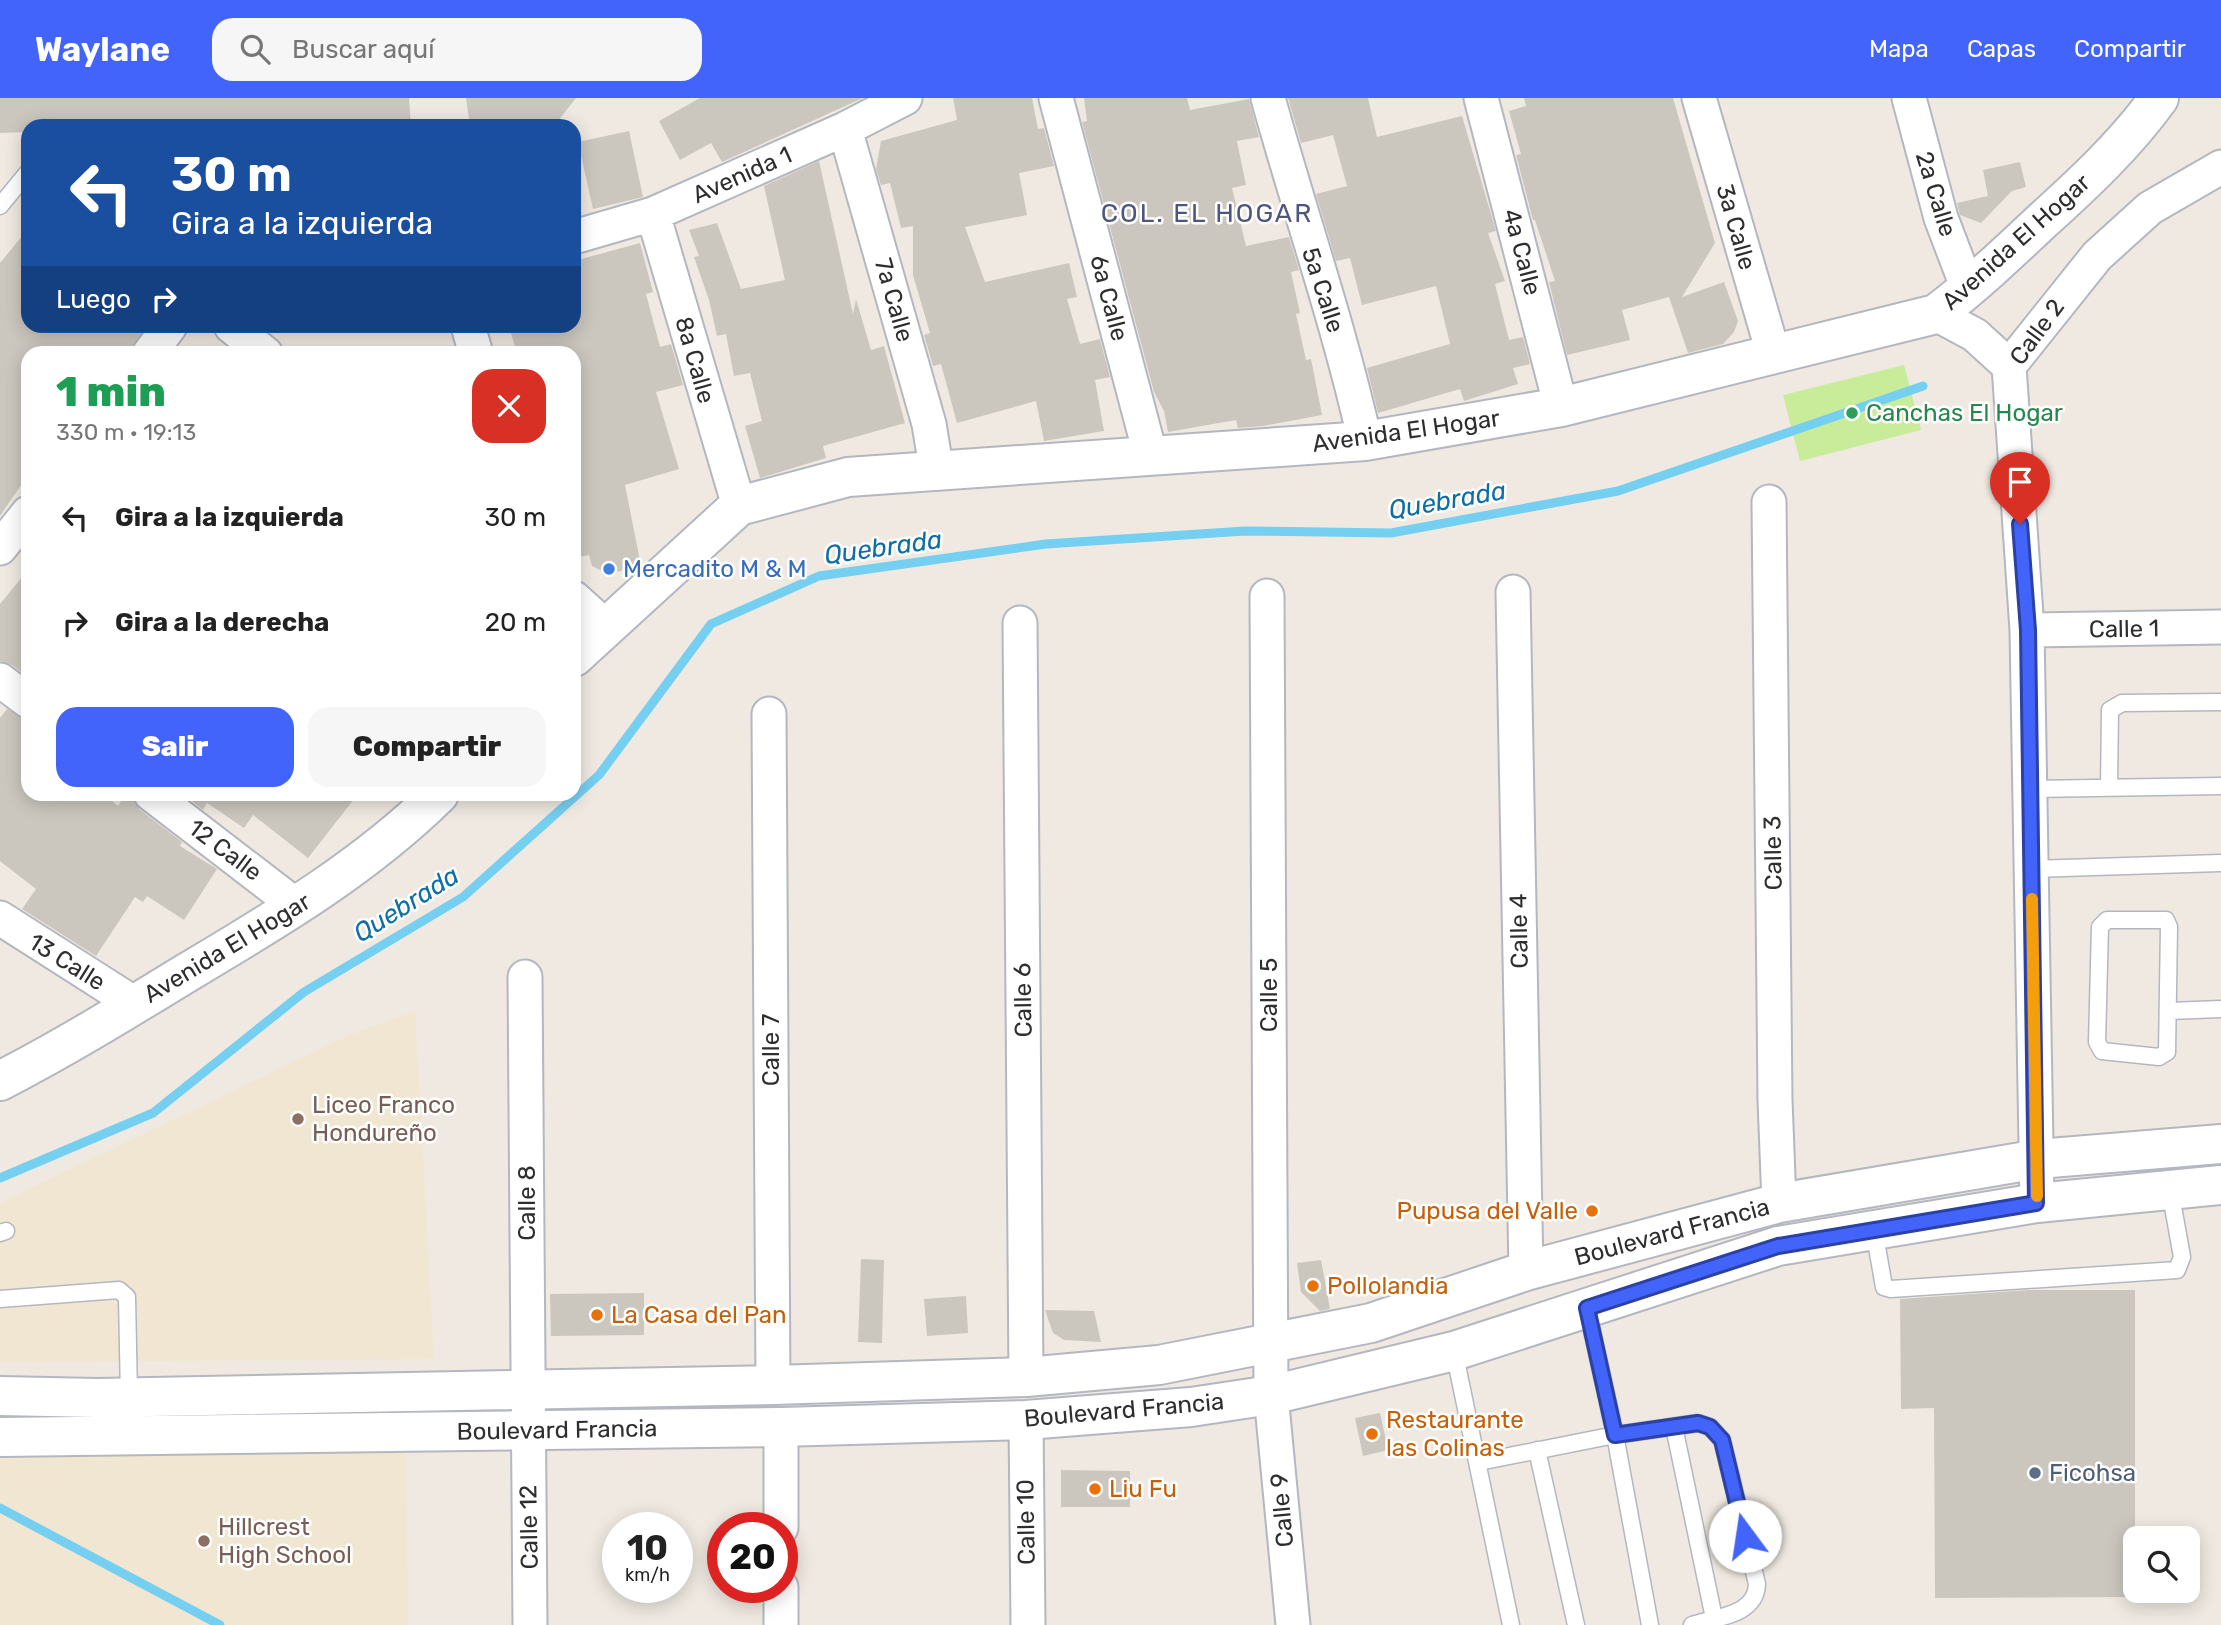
<!DOCTYPE html>
<html lang="es">
<meta charset="utf-8">
<style>
:root{--surface:#fff;--page:#f6f6f6;--text:#222;--muted:#767676;--accent:#4264fb}
body{margin:0;font-family:Rubik,sans-serif;background:var(--page);color:var(--text);height:100vh;display:flex;flex-direction:column;font-size:26px;white-space:nowrap}
*{box-sizing:border-box;margin:0}
p{font-size:23px;color:var(--muted)}
.icon{flex:none;width:38px;height:38px;fill:none;stroke:currentColor;stroke-width:2;stroke-linecap:round;stroke-linejoin:round}
.map{position:relative;flex:1;overflow:hidden}
.drawer{position:absolute;left:21px;top:248px;width:560px;height:455px;display:flex;flex-direction:column;background:var(--surface);border-radius:21px;box-shadow:0 4px 18px #0003}
.drawer>*{flex:none}
.top-card{position:absolute;left:21px;top:21px;width:560px;height:214px;border-radius:21px;box-shadow:0 4px 18px #0003;background:#1a4fa0;color:#fff;overflow:hidden}
.controls{position:absolute;left:2123px;top:1428px;display:grid;gap:14px}
.controls a{display:grid;place-items:center;width:77px;height:77px;border-radius:14px;background:var(--surface);box-shadow:0 4px 18px #0003;font-size:35px}
.speed{position:absolute;left:602px;top:1414px;display:flex;gap:14px;font-size:35px;font-weight:700;text-align:center}
.speed>*{display:grid;place-content:center;width:91px;height:91px;border-radius:50%;background:var(--surface);box-shadow:0 4px 18px #0003;line-height:1}
.speed small{font-size:18px;font-weight:400}
.speed .limit{border:10px solid #d22;background:#fff;color:#111}
.pin{position:absolute;display:grid;place-items:center;width:60px;height:60px;color:#fff;margin:-72px -30px;border-radius:50% 50% 50% 0;rotate:-45deg;box-shadow:0 0 7px #0007}
.pin .icon{rotate:45deg}
.me{position:absolute;width:77px;margin:-38px;rotate:346deg;stroke-linejoin:round;filter:drop-shadow(0 0 5px #0008)}
.turn{display:flex;align-items:center;gap:24px;height:147px;padding:0 35px;font-size:32px}
.turn .icon{width:91px;height:91px;stroke-width:2.5}
.turn b{display:block;font-size:49px;line-height:60px}
.then{display:flex;align-items:center;height:66px;padding:0 35px;background:#0003;gap:14px;font-size:26px}
.round{display:grid;place-items:center;flex:none;width:74px;height:74px;border-radius:21px;background:var(--page)}
.summary{display:flex;align-items:center;justify-content:space-between;height:119px;padding:0 35px}
h1{font-size:42px;font-weight:800;line-height:52px;color:#1e9e55}
.cta{display:flex;gap:14px;margin-top:auto;padding:14px 35px}
.cta a{flex:1;height:80px;border-radius:21px;background:var(--accent);color:#fff;font-size:28px;font-weight:800;line-height:80px;text-align:center}
.cta a+a{background:var(--page);color:var(--text)}
ul{padding:0;list-style:none}
li{display:flex;align-items:center;gap:21px;height:105px;padding:0 35px}
li div{flex:1}
li b{display:block;font-size:26px}
li em{font-style:normal}
header{display:flex;align-items:center;gap:42px;box-sizing:border-box;height:98px;padding:0 35px;background:var(--accent);color:#fff}
header strong{font-size:33px}
nav{display:flex;gap:38px;margin-inline-start:auto;font-size:24px}
.search{width:490px;height:63px;background:var(--page);display:flex;align-items:center;gap:18px;box-sizing:border-box;padding:0 24px;border-radius:21px;color:var(--muted);font-size:26px}
.map>svg:first-child{display:block}
</style>
<header>
<strong>Waylane</strong>
<div class="search"><svg class="icon" aria-label="search" viewBox="0 0 24 24"><circle cx="10" cy="10" r="6"/><path d="M15 15l6 6"/></svg>Buscar aquí</div>
<nav><a>Mapa</a><a>Capas</a><a>Compartir</a></nav>
</header>
<div class="map">
<svg width="2221" height="1527" viewBox="0 0 2221 1527">
<rect width="100%" height="100%" fill="#efe9e1"/>
<path fill="#f0e6d1" d="M415 913 434 1261 0 1264V1105L350 937Z
M406 1354 408 1527H0V1359Z"/>
<path fill="#c9ec9a" d="M1904 267 1921 332 1800 363 1783 297Z"/>
<g fill="none" stroke-linecap="round" stroke-linejoin="round">
<path stroke="#75cff0" stroke-width="9" d="M0 1080 153 1015 304 894 463 799 599 677 711 526 819 478 1046 446 1245 433 1391 435 1618 393 1923 288
M0 1410 220 1527"/>
</g>
<path fill="#cbc7bf" d="M0 0H409L411 28H289V26L28 28V34L0 35Z
M466 0H576L554 28H470Z
M700 0H863L722 64 711 45 680 62 659 23Z
M953 0H1032L1038 31 1044 30 1054 68 1019 75 1027 117 965 129 985 184 1069 165 1077 199 1067 201 1080 246 1100 241 1110 279 1095 282 1104 333 1044 343 1036 303 957 325 941 266 933 268 924 237 930 235 913 177V128L901 130 890 85 881 87 876 71 881 43 957 22Z
M1084 0H1187L1190 12 1249 1 1259 39 1237 43 1246 87 1232 90 1246 148 1289 139 1299 172 1291 174 1300 215 1296 216 1306 262 1311 261 1322 317 1263 328 1238 330 1236 322 1168 334 1164 313 1154 294 1082 24 1087 23Z
M1288 0H1368L1377 39 1462 18 1496 133 1488 135 1505 183 1495 186 1509 242 1523 239 1530 266 1513 270 1518 286 1464 303 1460 291 1378 315 1367 270 1450 246 1436 188 1362 207 1350 160 1336 163 1316 96 1347 88 1333 37 1301 45Z
M1524 0H1673L1715 145 1682 199 1724 184 1738 223 1734 234 1723 246 1688 255 1669 199 1622 212 1630 242 1567 257 1549 184 1555 183 1535 122H1533L1516 57 1521 56 1509 13 1526 8Z
M629 33 643 99 593 111 578 44Z
M819 63 853 216 856 201 871 252 884 248 905 325 823 348 826 360 760 380 745 328 762 323 750 275 734 278 726 236 717 238 709 202 694 159 699 158 689 132 717 125 741 191 785 182 764 88Z
M2020 64 2026 89 2012 93 1981 125 1960 117 1957 105 1988 98 1983 72Z
M28 131V228H139L144 231 130 256H28V377L0 418V165Z
M640 145 653 194 646 196 660 249 671 246 683 287 656 294 679 371 625 387 641 468 608 476 592 468 589 457 574 460V256H517L509 228H574V163Z
M28 472V579L12 567 0 563V506Z
M7 611 28 622V696H104L118 708 126 696H132L139 711 182 744 180 748 217 771 184 822 147 798 143 804 135 799 96 858 22 811 36 791 0 763V620Z
M183 696H358L308 760 253 717 244 730 207 705 203 712Z
M861 1161 884 1162 882 1245 858 1244Z
M1321 1162 1330 1211 1320 1213 1301 1194 1297 1165Z
M2029 1192H2135V1499L1935 1500 1934 1310 1901 1311 1900 1201Z
M644 1195V1237L551 1238 550 1196Z
M966 1198 968 1235 927 1238 924 1201Z
M1045 1212 1094 1213 1101 1244 1064 1242 1053 1235Z
M1380 1315 1388 1352 1363 1358 1355 1320Z
M1061 1372 1130 1373V1409H1061Z"/>
<g fill="none" stroke-linecap="round" stroke-linejoin="round">
<g stroke="#b4b7c1" stroke-width="19">
<path id="lane" d="M0 108 28 74
M2109 690 2110 612 2122 605 2221 604
M2031 691 2221 688
M2032 771 2220 765
M2107 822H2166L2169 829 2167 954 2159 959 2102 953 2097 944 2100 829Z
M2169 913 2221 911
M1874 1132 1884 1189 1891 1191 2177 1172 2182 1159 2170 1092
M0 1135 6 1133
M0 1201 119 1192 127 1199 129 1299
M1587 1210 1615 1337 1650 1527
M1454 1253 1511 1527
M1674 1329 1714 1520
M1537 1352 1576 1527
M1479 1364 1615 1337 1698 1325 1710 1329 1722 1342 1757 1486C1756 1517 1718 1519 1692 1527"/>
</g>
<g stroke="#b4b7c1" stroke-width="37">
<path id="street" d="M1056 0 1151 359
M1268 0C1300 115 1339 227 1365 343
M1481 0 1561 309
M1699 0 1774 258
M1909 0 1941 120 1968 191
M845 31 929 326 937 375
M653 116 739 408
M574 139 653 116 845 31 905 0
M1936 216 1975 237 2009 268
M231 228 266 256
M468 228 476 256
M149 256 170 228
M1769 404 1775 1002 1779 1105
M0 450 28 415
M1513 494 1526 1173
M1267 498 1271 1297 1293 1527
M574 500 606 529
M1020 525 1026 1279
M2027 532 2221 529
M0 582 28 603
M769 616 773 1287
M151 696 298 809
M0 820 135 906
M525 879 530 1527
M2037 1105 2027 532 2009 268 2097 158 2150 110 2221 69
M1026 1322 1028 1527
M781 1430V1329
M781 1527V1489"/>
</g>
<g stroke="#b4b7c1" stroke-width="42">
<path id="secondary" d="M574 559 739 408 848 379 1365 343 1561 309 1936 216C1973 188 2007 156 2041 124 2083 86 2125 47 2159 0
M0 983C64 950 126 912 188 874 277 821 365 769 439 696
M0 1298 97 1300 773 1287 1026 1279 1159 1267 1371 1225 1526 1173 1779 1105 2038 1061 2221 1046
M0 1339 781 1329 1026 1322 1191 1309 1271 1297 1454 1253 1778 1148 2037 1105 2221 1087"/>
</g>
<use href="#lane" stroke="#fff" stroke-width="16"/>
<use href="#street" stroke="#fff" stroke-width="33"/>
<use href="#secondary" stroke="#fff" stroke-width="38"/>
</g>
<g fill="none" stroke-linecap="round" stroke-linejoin="round">
<g stroke="#2b41a3" stroke-width="18">
<path id="route" d="M1745 1438 1722 1342 1710 1329 1698 1325 1615 1337 1587 1210 1778 1148 2036 1105 2028 532 2020 426"/>
</g>
<use href="#route" stroke="#4264fb" stroke-width="12"/>
<path stroke="#f59e0b" stroke-width="12" d="M2032 801 2037 1098"/>
</g>
<circle fill="#2e9e5b" stroke="#fff" stroke-width="2.5" cx="1852" cy="315" r="7"/>
<circle fill="#3f7fe0" stroke="#fff" stroke-width="2.5" cx="609" cy="471" r="7"/>
<g fill="#8d6e63" stroke="#fff" stroke-width="2.5">
<circle cx="298" cy="1021" r="7"/>
<circle cx="204" cy="1443" r="7"/>
</g>
<g fill="#e8710a" stroke="#fff" stroke-width="2.5">
<circle cx="1592" cy="1113" r="7"/>
<circle cx="1313" cy="1188" r="7"/>
<circle cx="597" cy="1217" r="7"/>
<circle cx="1372" cy="1336" r="7"/>
<circle cx="1095" cy="1391" r="7"/>
</g>
<circle fill="#5c6f8a" stroke="#fff" stroke-width="2.5" cx="2035" cy="1375" r="7"/>
<g text-anchor="middle" stroke-width="5" stroke-linejoin="round" paint-order="stroke">
<g font-size="24" fill="#2e2e2e" stroke="#fff">
<text transform="translate(742 77) rotate(-24)" y="8">Avenida 1</text>
<text transform="translate(1936 96) rotate(73)" y="8">2a Calle</text>
<text transform="translate(1736 129) rotate(74)" y="8">3a Calle</text>
<text transform="translate(2016 144) rotate(-42)" y="8">Avenida El Hogar</text>
<text transform="translate(1522 154) rotate(75)" y="8">4a Calle</text>
<text transform="translate(1323 192) rotate(72)" y="8">5a Calle</text>
<text transform="translate(1109 200) rotate(75)" y="8">6a Calle</text>
<text transform="translate(894 202) rotate(74)" y="8">7a Calle</text>
<text transform="translate(2037 234) rotate(-54)" y="8">Calle 2</text>
<text transform="translate(695 262) rotate(74)" y="8">8a Calle</text>
<text transform="translate(1406 333) rotate(-8)" y="8">Avenida El Hogar</text>
<text transform="translate(2124 531) rotate(-1)" y="8">Calle 1</text>
<text transform="translate(225 752) rotate(37)" y="8">12 Calle</text>
<text transform="translate(1773 755) rotate(-91)" y="8">Calle 3</text>
<text transform="translate(1519 833) rotate(-91)" y="8">Calle 4</text>
<text transform="translate(227 850) rotate(-31)" y="8">Avenida El Hogar</text>
<text transform="translate(67 864) rotate(32)" y="8">13 Calle</text>
<text transform="translate(1269 897) rotate(-90)" y="8">Calle 5</text>
<text transform="translate(1023 902) rotate(-91)" y="8">Calle 6</text>
<text transform="translate(771 952) rotate(-90)" y="8">Calle 7</text>
<text transform="translate(527 1105) rotate(-90)" y="8">Calle 8</text>
<text transform="translate(1672 1134) rotate(-15)" y="8">Boulevard Francia</text>
<text transform="translate(1124 1312) rotate(-5)" y="8">Boulevard Francia</text>
<text transform="translate(557 1332) rotate(-1)" y="8">Boulevard Francia</text>
<text transform="translate(1282 1412) rotate(-95)" y="8">Calle 9</text>
<text transform="translate(1026 1424) rotate(-91)" y="8">Calle 10</text>
<text transform="translate(529 1429) rotate(-91)" y="8">Calle 12</text>
</g>
<g font-size="24" fill="#27864d" stroke="#fff" text-anchor="start">
<text x="1866" y="323">Canchas El Hogar</text>
</g>
<g font-size="24" fill="#366cbe" stroke="#fff" text-anchor="start">
<text x="623" y="479">Mercadito M &amp; M</text>
</g>
<g font-size="24" fill="#785e54" stroke="#fff" text-anchor="start">
<text x="312" y="1015">Liceo Franco<tspan x="312" dy="28">Hondureño</tspan></text>
<text x="218" y="1437">Hillcrest<tspan x="218" dy="28">High School</tspan></text>
</g>
<g font-size="24" fill="#c56008" stroke="#fff" text-anchor="start">
<text x="1578" y="1121" text-anchor="end">Pupusa del Valle</text>
<text x="1327" y="1196">Pollolandia</text>
<text x="611" y="1225">La Casa del Pan</text>
<text x="1386" y="1330">Restaurante<tspan x="1386" dy="28">las Colinas</tspan></text>
<text x="1109" y="1399">Liu Fu</text>
</g>
<g font-size="24" fill="#4e5e75" stroke="#fff" text-anchor="start">
<text x="2049" y="1383">Ficohsa</text>
</g>
<g font-size="26" letter-spacing="2" fill="#4d5680" stroke="#fff">
<text x="1207" y="124">COL. EL HOGAR</text>
</g>
<g font-size="26" font-style="italic" fill="#0d6fa3" stroke="#fff">
<text transform="translate(1447 402) rotate(-10)" y="9">Quebrada</text>
<text transform="translate(883 449) rotate(-8)" y="9">Quebrada</text>
<text transform="translate(406 806) rotate(-32)" y="9">Quebrada</text>
</g>
</g>
</svg>
<div class="controls">
<a><svg class="icon" aria-label="search" viewBox="0 0 24 24"><circle cx="10" cy="10" r="6"/><path d="M15 15l6 6"/></svg></a>
</div>
<div class="speed"><div>10<small>km/h</small></div><div class="limit">20</div></div>
<div class="pin" style="left:2020px;top:426px;background:#d93025"><svg class="icon" aria-label="arrive" viewBox="0 0 24 24"><path d="M6 21V4h12l-3 4 3 4H6"/></svg></div>
<svg class="me" style="left:1745px;top:1438px" viewBox="-20 -20 40 40"><circle r="19" fill="#fff"/><path d="M0-13L10 11 0 6-10 11z" fill="#4264fb"/></svg>
<div class="top-card">
<div class="turn"><svg class="icon" aria-label="left" viewBox="0 0 24 24"><path d="M17 20v-9H6M10 6l-5 5 5 5"/></svg><div><b>30 m</b>Gira a la izquierda</div></div>
<div class="then">Luego<svg class="icon" aria-label="right" viewBox="0 0 24 24"><path d="M7 20v-9h11M14 6l5 5-5 5"/></svg></div>
</div>
<section class="drawer">
<div class="summary"><div><h1>1 min</h1><p>330 m · 19:13</p></div><a class="round" style="background:#d93025;color:#fff"><svg class="icon" aria-label="close" viewBox="0 0 24 24"><path d="M6 6l12 12M18 6L6 18"/></svg></a></div>
<ul>
<li><svg class="icon" aria-label="left" viewBox="0 0 24 24"><path d="M17 20v-9H6M10 6l-5 5 5 5"/></svg><div><b>Gira a la izquierda</b></div><em>30 m</em></li>
<li><svg class="icon" aria-label="right" viewBox="0 0 24 24"><path d="M7 20v-9h11M14 6l5 5-5 5"/></svg><div><b>Gira a la derecha</b></div><em>20 m</em></li>
</ul>
<div class="cta"><a>Salir</a><a>Compartir</a></div>
</section>
</div>
